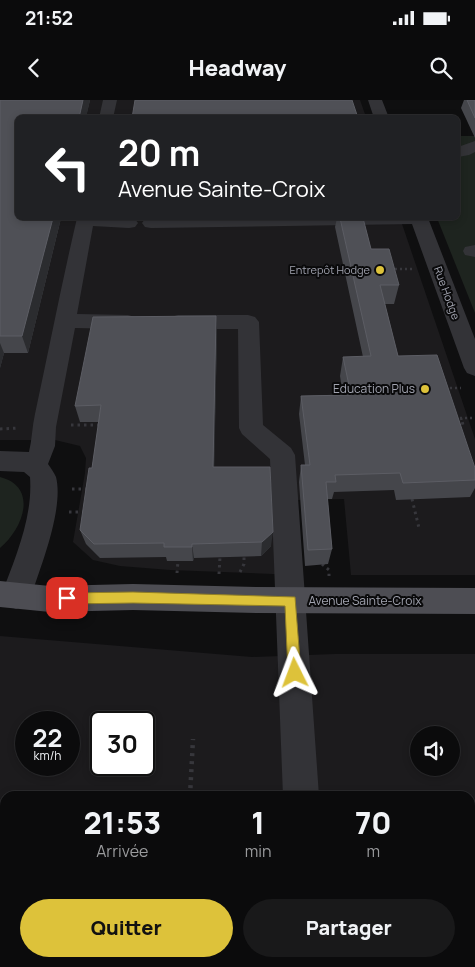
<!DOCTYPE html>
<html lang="fr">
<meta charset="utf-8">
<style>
:root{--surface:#0b0b0c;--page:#19191a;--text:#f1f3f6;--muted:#9a9b9d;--line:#2b2b2d;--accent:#ddc23a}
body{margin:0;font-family:Manrope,sans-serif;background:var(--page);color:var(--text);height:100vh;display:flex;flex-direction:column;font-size:19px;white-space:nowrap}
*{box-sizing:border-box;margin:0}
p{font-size:16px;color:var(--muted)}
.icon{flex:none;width:28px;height:28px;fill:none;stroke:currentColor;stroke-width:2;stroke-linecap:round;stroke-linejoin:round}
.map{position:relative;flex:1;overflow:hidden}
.details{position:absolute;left:0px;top:691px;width:475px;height:176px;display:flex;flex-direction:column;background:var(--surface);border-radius:15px 15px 0 0;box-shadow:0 2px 8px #0003,0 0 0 1px var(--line)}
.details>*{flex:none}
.top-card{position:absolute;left:15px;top:15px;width:445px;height:105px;border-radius:8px;box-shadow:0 2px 8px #0003,0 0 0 1px var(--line);background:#202124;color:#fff;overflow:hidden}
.buttons{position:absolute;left:410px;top:626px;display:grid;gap:10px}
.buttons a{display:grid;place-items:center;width:50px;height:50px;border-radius:50%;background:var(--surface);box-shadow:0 2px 8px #0003,0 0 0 1px var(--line);font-size:25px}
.speed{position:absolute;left:15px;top:611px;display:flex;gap:10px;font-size:25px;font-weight:700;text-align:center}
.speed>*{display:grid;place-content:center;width:65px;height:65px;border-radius:50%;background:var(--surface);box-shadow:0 2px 8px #0003,0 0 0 1px var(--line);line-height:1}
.speed small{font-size:12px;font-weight:400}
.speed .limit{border:2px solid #111;border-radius:8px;background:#fff;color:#111}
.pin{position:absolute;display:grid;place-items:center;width:42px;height:42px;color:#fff;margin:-21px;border-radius:10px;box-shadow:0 2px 8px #0006}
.me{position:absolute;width:55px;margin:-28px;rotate:357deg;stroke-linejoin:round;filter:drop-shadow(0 0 4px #0008)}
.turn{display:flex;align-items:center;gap:18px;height:105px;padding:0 20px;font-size:22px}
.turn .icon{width:65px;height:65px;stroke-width:2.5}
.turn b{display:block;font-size:35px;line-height:42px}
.eta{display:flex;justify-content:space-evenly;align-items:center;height:85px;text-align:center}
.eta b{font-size:30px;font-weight:800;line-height:35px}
.button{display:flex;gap:10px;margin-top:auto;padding:10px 20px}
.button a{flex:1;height:58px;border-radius:30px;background:var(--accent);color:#111;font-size:20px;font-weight:800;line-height:58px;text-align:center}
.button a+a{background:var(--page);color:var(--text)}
.status{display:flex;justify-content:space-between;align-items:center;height:35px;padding:0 25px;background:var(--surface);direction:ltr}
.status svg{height:14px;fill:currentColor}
header{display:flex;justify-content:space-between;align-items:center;height:65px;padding:0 20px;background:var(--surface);font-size:22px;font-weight:800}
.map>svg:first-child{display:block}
</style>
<div class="status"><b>21:52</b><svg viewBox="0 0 49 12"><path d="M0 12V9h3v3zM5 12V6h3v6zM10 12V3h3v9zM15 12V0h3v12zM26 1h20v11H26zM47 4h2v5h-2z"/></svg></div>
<header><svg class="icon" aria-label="back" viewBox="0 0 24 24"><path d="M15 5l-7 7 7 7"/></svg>Headway<svg class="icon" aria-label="search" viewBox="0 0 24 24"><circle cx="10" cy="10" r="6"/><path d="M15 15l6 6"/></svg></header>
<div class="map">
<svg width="475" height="867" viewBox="0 0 475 867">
<rect width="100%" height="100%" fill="#0f0f10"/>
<path fill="#1c1b1d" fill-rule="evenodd" d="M0 0H360L366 17 18 18V118H400L475 339V475H351L344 399 295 400 299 475 170 470 120 466 93 460 73 442 85 373 86 358 80 346 55 340H0Z
M0 536 252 557 335 554H475V867H0ZM26 622H69V665H26ZM101 622H144V665H101ZM419 635H451V668H419ZM5 696H470V862H5Z"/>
<path fill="#1e241f" d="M458 36H475V213L437 118H458Z
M0 377C39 387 23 429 0 448Z"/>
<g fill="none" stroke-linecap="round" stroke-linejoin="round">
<path stroke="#37373c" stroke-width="2.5" stroke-dasharray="2 3" stroke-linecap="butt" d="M390 169H414
M445 288H461
M460 318H472
M461 318 462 322"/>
<path stroke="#37373c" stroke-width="3" stroke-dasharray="2.5 4" stroke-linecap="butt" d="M71 325H102
M457 325H463L462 321
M0 329 19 328
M72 389H88
M412 399 419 428
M69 412H85
M322 464 329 470V476
M240 472 244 464V457
M177 473 178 461
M219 474 220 457"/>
<path stroke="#37373c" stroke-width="4.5" stroke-dasharray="3 5" stroke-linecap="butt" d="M190 696 193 639"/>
<path fill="#333337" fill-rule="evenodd" d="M103 0H117L113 18H99Z
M368 0H382L389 18H374Z
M475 41V52L469 55 458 57V47Z
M77 118H129L135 119 138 123 135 127 129 128 93 126 77 214 128 215 135 217 139 222 135 227 128 229 75 228 56 327 55 346 48 364C51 368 54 373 56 377 64 408 41 466 31 496L26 505 16 509 6 505 1 496C15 458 33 418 30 377L24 372 0 371V351L29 352C32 340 32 327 35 314 49 249 62 182 77 118Z
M151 118H428L475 239V276L467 273 464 268 412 124 151 128 145 127 142 123 145 119Z
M475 145V157L465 155 463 151 465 147Z
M178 215H248L255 217 259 222 263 325 291 348 295 355 319 696H283L270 359 242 334 239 328 238 229H178L171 227 167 222 171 217Z
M289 862H329L330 867H290Z"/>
<path fill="#4d4d53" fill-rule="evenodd" d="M0 481 50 486 133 484 257 487 475 488V514L257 513 133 510 50 512 0 507Z"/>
</g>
<path fill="#45464b" d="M0 0H90L28 253H4L0 268Z
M464 0H475V38L461 8Z
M337 118H363L371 149 399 185 394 204H385L398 256 475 368V388L470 397 396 400 394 390 334 392 332 399H327L332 449 328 464 305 466 299 382 301 365H305L299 314 301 296 343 295 340 276 343 257H363L335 127Z
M217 233 214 367 271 446 261 456 194 458 193 461H167L166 457 100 458 86 444 80 430 92 368 99 322H80L75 306Z"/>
<path fill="#2b2c2f" d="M83 0H90L86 18H79Z
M53 118H61L28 253 22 236Z
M216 216 217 233 214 383 213 367Z
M0 243 4 253 0 268Z
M273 432 271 446 261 456 262 442Z
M192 444 194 458 193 461 192 447Z
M188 862H190V867H188Z"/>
<path fill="#4f5056" stroke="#5c5d64" d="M0 0H83L79 18H18V118H53L22 236H0Z
M135 0H352L358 18H132Z
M467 0H475V18Z
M340 118H363L371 149H389L399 185H380L398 256 437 255 475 368V380L403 383 400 373 335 375 336 382H326L332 449 308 450 301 365H310L301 296 351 295 343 257 371 256Z
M216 216 213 367H270L273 432 262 442 192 444V447H164V443L94 444 80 430 89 368H92L101 305 75 306 93 217Z
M0 731H5V862H188V867H0Z"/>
<path fill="#ddc23a" stroke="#907e26" d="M133 492 295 497 301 573 299 578 295 580 290 578 288 573 285 506 133 503 67 504 62 502 61 498 62 495 67 493Z"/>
<g fill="#ddc23a" stroke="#0a0a0b" stroke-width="2">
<circle cx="380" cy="170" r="5"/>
<circle cx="425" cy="289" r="5"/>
</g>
<g text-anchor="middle" stroke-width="4" stroke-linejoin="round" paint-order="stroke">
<g font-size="11" fill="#a2a4b0" stroke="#0a0a0b" text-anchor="end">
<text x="370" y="174">Entrepôt Hodge</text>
</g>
<g font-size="11" fill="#a2a4b0" stroke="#0a0a0b">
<text transform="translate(447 193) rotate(70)" y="4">Rue Hodge</text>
</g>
<g font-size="12" fill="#a2a4b0" stroke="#0a0a0b" text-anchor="end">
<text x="415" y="293">Education Plus</text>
</g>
<g font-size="12" fill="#a2a4b0" stroke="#0a0a0b">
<text x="365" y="505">Avenue Sainte-Croix</text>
</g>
</g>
</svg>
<div class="buttons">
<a><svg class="icon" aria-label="sound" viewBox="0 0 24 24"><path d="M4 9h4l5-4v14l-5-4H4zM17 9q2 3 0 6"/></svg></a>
</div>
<div class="speed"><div>22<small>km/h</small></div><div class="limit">30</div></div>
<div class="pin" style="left:67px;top:498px;background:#d93025"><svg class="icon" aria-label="arrive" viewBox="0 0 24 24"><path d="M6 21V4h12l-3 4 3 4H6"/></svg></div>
<svg class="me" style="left:295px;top:573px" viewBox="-20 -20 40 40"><path d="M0-17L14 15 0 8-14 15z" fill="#ddc23a" stroke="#fff" stroke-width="4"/></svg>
<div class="top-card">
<div class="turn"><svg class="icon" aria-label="left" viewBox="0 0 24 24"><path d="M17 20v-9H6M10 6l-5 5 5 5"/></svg><div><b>20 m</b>Avenue Sainte-Croix</div></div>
</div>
<section class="details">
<div class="eta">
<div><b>21:53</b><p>Arrivée</p></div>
<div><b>1</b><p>min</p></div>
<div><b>70</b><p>m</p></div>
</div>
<div class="button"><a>Quitter</a><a>Partager</a></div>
</section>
</div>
